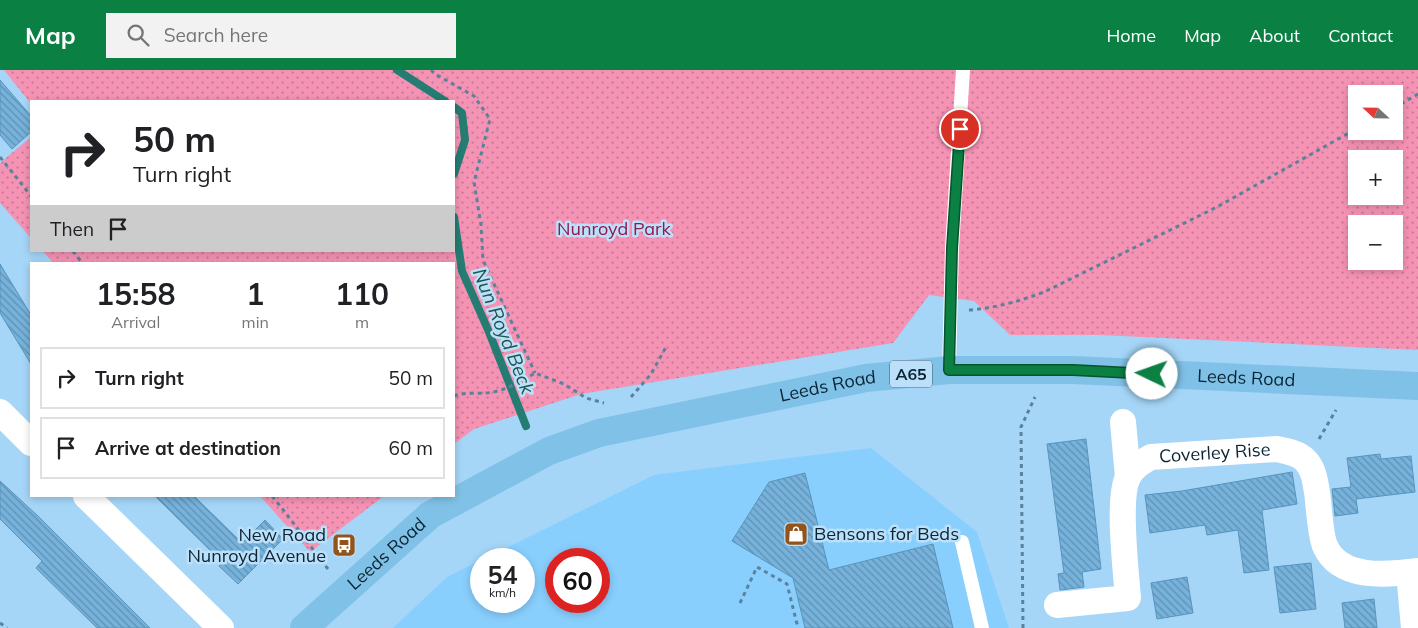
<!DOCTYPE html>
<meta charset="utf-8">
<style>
:root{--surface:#fff;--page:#f2f2f2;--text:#202124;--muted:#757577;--line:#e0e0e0;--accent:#0b8043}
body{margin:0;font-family:Mulish,sans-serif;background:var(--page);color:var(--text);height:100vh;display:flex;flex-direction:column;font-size:19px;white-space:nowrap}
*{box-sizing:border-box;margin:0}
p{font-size:16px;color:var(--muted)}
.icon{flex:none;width:28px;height:28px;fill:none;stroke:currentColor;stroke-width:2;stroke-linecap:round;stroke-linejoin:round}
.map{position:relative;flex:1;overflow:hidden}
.drawer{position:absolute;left:30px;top:192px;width:425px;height:235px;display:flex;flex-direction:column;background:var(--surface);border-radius:0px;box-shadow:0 2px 8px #0003}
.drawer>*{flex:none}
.guide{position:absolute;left:30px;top:30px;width:425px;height:152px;border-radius:0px;box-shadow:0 2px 8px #0003;background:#fff;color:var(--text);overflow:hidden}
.needle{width:32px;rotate:292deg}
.buttons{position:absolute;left:1348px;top:15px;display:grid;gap:10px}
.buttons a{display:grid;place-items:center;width:55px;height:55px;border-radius:0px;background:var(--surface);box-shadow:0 2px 8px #0003;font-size:25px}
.speed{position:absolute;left:470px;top:478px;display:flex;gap:10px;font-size:25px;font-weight:700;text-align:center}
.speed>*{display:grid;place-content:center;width:65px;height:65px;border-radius:50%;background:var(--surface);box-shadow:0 2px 8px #0003;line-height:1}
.speed small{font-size:12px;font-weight:400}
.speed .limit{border:8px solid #d22;background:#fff;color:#111}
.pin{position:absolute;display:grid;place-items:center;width:42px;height:42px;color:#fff;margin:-21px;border:2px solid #fff;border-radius:50%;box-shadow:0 1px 5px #0007}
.me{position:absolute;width:55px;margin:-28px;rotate:273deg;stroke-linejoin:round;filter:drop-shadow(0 0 4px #0008)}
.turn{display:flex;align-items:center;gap:18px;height:105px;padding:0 20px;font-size:22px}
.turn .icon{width:65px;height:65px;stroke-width:2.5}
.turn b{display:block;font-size:35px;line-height:42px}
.then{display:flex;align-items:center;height:48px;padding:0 20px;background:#0003;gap:10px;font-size:19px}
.eta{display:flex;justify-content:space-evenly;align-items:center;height:85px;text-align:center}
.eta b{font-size:30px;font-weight:700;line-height:35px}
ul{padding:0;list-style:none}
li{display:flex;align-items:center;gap:15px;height:62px;margin:0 10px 8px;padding:0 10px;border:2px solid var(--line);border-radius:0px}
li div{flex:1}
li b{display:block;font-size:19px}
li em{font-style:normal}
header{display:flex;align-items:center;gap:30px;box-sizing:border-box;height:70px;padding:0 25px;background:var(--accent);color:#fff}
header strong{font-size:24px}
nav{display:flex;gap:28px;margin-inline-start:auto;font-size:18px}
.search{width:350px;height:45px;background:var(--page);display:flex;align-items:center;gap:12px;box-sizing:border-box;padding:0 18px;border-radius:0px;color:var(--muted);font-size:19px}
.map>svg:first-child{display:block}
</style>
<header>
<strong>Map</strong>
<div class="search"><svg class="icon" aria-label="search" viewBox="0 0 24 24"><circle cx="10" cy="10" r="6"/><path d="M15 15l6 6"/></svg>Search here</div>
<nav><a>Home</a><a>Map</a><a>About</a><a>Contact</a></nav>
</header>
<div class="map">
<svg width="1418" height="558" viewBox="0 0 1418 558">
<defs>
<pattern id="park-dots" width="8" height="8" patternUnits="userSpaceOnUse" patternTransform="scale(1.25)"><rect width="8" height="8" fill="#f593b4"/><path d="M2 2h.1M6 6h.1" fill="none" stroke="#c57893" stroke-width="1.8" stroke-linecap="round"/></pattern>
<pattern id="building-back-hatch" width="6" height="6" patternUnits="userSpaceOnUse" patternTransform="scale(1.25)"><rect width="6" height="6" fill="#76b2db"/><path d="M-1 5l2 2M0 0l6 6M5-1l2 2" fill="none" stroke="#5f91b2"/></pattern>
</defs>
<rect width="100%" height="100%" fill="#a5d5f7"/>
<path fill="#89cffe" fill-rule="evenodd" d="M871 378 977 462 1009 558H393L447 507 481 490V531H524V489H484L654 405ZM556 489H599V531H556Z"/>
<path fill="url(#park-dots)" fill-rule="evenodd" d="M4 0H1418V280L1100 265H1010L974 231 929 225 893 273 581 324 474 359 454 374V194H54L43 181H454V31H31V34ZM1356 24H1394V61H1356ZM1356 89H1394V126H1356ZM1356 154H1394V191H1356Z
M31 67V168L0 133V93Z
M260 426H384L310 482Z"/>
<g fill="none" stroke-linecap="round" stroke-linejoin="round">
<path stroke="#247c73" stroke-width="8" d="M397 0 445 31
M454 37 462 43 465 70 454 104
M454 147 462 201 489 262 526 356"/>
</g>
<path fill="url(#building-back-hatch)" stroke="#5894bb" d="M0 10 31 46V62L12 79 0 65Z
M0 194 31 245V294L0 243Z
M1086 369 1101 499 1082 502 1084 517 1060 520 1058 504 1064 503 1047 374Z
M1380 384 1381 389 1411 386 1415 422 1356 429 1358 443 1335 446 1332 419 1351 417 1347 388Z
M1292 402 1297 434 1262 440 1269 500 1244 503 1238 460 1207 465 1205 455 1150 463 1145 425 1182 421Z
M805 403 829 500 933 474 953 558H805L793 508 732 471 769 412Z
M0 411 38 446 150 558H97L36 498 42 491 0 449Z
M155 426H194L242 473 265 450 283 469 238 514 219 496 222 492Z
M1311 493 1316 539 1280 543 1274 497Z
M1187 507 1193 543 1157 549 1151 513Z
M1374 529 1377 558H1345L1342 533Z"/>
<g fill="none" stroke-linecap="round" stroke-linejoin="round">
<path stroke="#5c819b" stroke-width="3" stroke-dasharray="4 4" stroke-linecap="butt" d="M431 0 435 4 474 26 490 49 474 112 481 155 483 190 535 303
M1394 38 1418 24
M0 87 31 126
M73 181 83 194
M969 240C996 238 1020 231 1044 222L1217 137 1356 59
M454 326C466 321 480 325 493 322 508 319 522 311 535 303L564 314 586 328 604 333
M631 327 651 304 666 277
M1319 369 1336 340
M272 426C292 450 309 475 328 499
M740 533 757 497 787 514 798 558
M0 553 7 558
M1023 558 1021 357 1035 327"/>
<path stroke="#fff" stroke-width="14" d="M949 300 952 178 963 0
M962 472 982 558"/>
<g stroke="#fff" stroke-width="26">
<path d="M0 342 31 373"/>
<path d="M1123 352 1128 407"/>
<path d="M86 426 221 558"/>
<path d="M1409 502 1414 558"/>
<path id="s1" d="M1057 535 1128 528C1126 501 1117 428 1128 407 1133 397 1142 392 1151 387L1277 379C1287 381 1298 383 1305 390 1314 399 1315 411 1317 422 1319 436 1320 464 1325 476 1340 510 1387 505 1418 501"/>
</g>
<path stroke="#80c2e7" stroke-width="28" id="s2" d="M304 558 430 445 549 381 599 363 866 308 949 300H1073L1418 316"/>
</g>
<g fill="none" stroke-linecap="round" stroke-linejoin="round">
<g stroke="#07532c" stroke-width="12">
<path id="route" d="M960 59 952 178 949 300H1073L1152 304"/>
</g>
<use href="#route" stroke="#0b8043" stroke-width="9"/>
</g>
<defs>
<g id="shop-square" transform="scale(1.25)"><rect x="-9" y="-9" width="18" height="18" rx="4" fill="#92541a" stroke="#bce0fa"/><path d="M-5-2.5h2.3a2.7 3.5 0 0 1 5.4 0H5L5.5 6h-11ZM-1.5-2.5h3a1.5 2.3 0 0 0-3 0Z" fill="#fff"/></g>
<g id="bus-square" transform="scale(1.25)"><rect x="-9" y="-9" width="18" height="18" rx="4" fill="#92541a" stroke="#bce0fa"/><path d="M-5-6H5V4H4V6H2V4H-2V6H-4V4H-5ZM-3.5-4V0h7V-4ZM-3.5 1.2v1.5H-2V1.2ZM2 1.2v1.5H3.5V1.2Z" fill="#fff"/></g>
</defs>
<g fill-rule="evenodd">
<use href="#shop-square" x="796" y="464"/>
<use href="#bus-square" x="344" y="475"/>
</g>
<g text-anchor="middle" stroke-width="5" stroke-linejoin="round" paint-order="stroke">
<rect fill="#bce0fa" stroke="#3f5c6f" stroke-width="1" x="890" y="290.5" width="42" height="27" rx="4"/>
<g font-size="16" font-weight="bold" fill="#0a2434">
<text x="911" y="310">A65</text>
</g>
<g font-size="18" fill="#911850" stroke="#bce0fa">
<text x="614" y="165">Nunroyd Park</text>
</g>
<g font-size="18" fill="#0a2434" stroke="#bce0fa">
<text dy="6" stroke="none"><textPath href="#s2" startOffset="1011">Leeds Road</textPath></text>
<text dy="6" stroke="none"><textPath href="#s2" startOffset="591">Leeds Road</textPath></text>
<text dy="6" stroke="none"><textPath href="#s1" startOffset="288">Coverley Rise</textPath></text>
<text dy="6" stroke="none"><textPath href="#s2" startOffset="111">Leeds Road</textPath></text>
</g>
<g font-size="18" fill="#0a2434" stroke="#bce0fa" text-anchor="start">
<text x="814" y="470">Bensons for Beds</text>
<text x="326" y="471" text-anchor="end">New Road<tspan x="326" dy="21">Nunroyd Avenue</tspan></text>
</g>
<g font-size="19" font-style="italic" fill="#19564b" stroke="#bce0fa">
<text transform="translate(504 261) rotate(68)" y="7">Nun Royd Beck</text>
</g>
</g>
</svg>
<div class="buttons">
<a><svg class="needle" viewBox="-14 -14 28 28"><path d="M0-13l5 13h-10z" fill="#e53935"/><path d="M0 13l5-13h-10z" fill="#757577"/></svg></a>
<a>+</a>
<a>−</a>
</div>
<div class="speed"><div>54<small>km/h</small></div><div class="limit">60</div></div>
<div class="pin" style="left:960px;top:59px;background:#d93025"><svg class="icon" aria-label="arrive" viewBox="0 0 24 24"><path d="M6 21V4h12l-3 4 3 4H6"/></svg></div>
<svg class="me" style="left:1152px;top:304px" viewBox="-20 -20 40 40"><circle r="19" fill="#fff"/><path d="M0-13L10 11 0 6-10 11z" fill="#0b8043"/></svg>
<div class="guide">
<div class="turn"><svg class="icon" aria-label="right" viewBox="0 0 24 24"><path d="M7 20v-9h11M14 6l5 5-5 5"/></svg><div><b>50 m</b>Turn right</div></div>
<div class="then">Then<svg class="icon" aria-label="arrive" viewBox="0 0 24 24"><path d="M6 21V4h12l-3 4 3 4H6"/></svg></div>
</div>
<section class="drawer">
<div class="eta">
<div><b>15:58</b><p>Arrival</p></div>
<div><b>1</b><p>min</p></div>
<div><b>110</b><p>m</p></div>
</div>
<ul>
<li><svg class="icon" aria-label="right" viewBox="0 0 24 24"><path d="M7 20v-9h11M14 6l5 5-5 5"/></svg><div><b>Turn right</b></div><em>50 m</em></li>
<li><svg class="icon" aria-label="arrive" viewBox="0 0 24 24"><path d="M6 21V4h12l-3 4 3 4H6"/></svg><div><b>Arrive at destination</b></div><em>60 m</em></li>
</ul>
</section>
</div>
